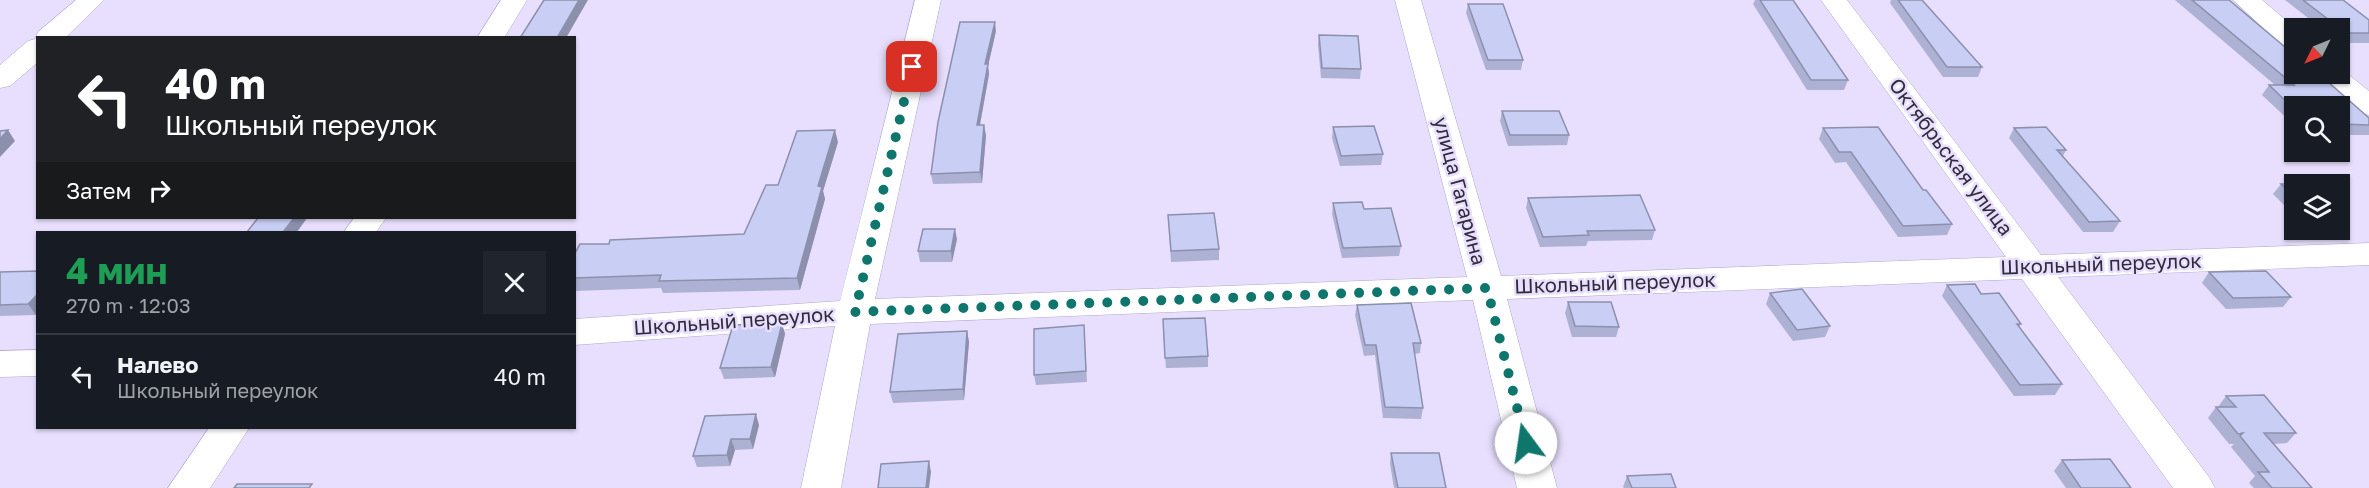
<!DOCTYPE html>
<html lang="ru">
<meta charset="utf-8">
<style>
:root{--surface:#171b24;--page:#20242c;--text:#f1f3f6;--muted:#9ea1a6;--line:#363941}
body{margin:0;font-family:"Golos Text",sans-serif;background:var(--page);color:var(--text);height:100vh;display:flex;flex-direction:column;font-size:22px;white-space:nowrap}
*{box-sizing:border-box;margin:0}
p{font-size:20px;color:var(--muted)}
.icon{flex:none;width:33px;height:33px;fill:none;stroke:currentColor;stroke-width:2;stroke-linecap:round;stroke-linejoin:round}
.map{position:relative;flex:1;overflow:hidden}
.details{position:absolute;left:36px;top:231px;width:540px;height:198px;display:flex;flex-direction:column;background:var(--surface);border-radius:0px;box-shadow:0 2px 4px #0004}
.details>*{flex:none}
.top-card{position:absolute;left:36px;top:36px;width:540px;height:183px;border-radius:0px;box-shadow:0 2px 4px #0004;background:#202124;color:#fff;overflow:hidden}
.needle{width:39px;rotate:227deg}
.buttons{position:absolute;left:2284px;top:18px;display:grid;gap:12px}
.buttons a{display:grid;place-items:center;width:66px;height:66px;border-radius:0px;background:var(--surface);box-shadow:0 2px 4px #0004;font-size:30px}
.pin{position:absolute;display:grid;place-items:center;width:51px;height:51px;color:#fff;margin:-26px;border-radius:12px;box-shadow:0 3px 9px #0006}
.me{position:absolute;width:66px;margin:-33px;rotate:346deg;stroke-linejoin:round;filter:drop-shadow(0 0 4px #0008)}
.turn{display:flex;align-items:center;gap:21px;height:126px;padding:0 30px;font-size:27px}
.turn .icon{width:78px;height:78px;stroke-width:2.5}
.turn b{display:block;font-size:42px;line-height:51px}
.then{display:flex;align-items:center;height:57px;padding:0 30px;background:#0003;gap:12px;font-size:22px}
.round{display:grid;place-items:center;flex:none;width:63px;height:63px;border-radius:0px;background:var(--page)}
.summary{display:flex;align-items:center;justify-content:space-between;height:102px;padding:0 30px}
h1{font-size:36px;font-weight:700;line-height:45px;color:#1e9e55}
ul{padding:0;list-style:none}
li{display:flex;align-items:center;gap:18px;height:84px;padding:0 30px;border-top:2px solid var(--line)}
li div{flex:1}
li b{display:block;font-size:22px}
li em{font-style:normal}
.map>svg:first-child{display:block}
</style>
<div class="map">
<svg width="2369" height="488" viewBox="0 0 2369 488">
<rect width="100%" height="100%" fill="#e8dffe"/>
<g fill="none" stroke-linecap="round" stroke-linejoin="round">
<g stroke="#afa4c8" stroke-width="1">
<path id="minor" d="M76 0H104L65 38H38V62L10 86 0 88V65L28 41 35 39 38 32Z
M501 0H527L504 38H477Z
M915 0H941L875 299 1467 277 1395 0H1421L1501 276 2006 257 1821 0H1847L2041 255 2369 243V265L2058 277 2209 477 2215 488H2173L2022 279 1507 299 1557 488H1517L1473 300 870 324 841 488H801L835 326 574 345V319L840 301Z
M2233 0H2262L2295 28V50L2285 48Z
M2340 68 2369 91V115L2359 112 2317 74H2340Z
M354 218H386L376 232H344Z
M38 350V376L0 377V351Z
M209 428H249L210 488H168Z"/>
</g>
<use href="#minor" fill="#fff" fill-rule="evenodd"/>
</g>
<path fill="#adb1d3" d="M1755 0H1793L1848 80 1844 90H1807L1753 4Z
M1891 0H1922L1982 67 1978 77H1943L1890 3Z
M2175 0H2229L2369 125V135H2340V106H2295V126L2262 95 2269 85H2275Z
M2285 0H2343L2369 20V43H2340V28H2321Z
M1468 4 1523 60 1521 70H1486L1466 13Z
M996 31 988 66 989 74 980 125 986 135 982 183 933 184 931 174Z
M1319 35 1361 69 1360 79 1321 78 1318 45Z
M1502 111 1569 135 1567 145 1508 146 1500 121Z
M1333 127 1383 154 1381 165 1340 166 1332 138Z
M1823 128 1923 190 1952 224 1947 235 1898 237 1846 162 1835 163 1819 139Z
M2014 128 2066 150 2063 156 2120 221 2113 232H2083L2009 138Z
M838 142 823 191 825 199 800 290 663 293 661 288 574 291V255L609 244 744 234 778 185Z
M2281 184H2295V216L2273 194Z
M1528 198 1655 230 1652 240 1588 241 1586 246 1540 247 1526 208Z
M1333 203 1364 209 1401 246 1399 256 1342 258 1332 214Z
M1168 215 1219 249V260L1171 262Z
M957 239 952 262H920L918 251Z
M38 271V314L36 315 0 316V272Z
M2209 272 2291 297 2283 307 2226 309 2202 283Z
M1947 285 1981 294 2021 324 2019 327 2062 384 2055 395 2014 396 1942 296Z
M1770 293 1830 326 1825 337 1793 341 1766 304Z
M1568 302 1619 327 1616 337H1572L1565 313Z
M1357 305 1421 343 1420 353 1414 354 1423 408 1421 419 1383 418 1375 355 1364 356 1355 315Z
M782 324 785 334 775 377 724 379 720 368Z
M1084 325 1087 382 1036 385 1034 375Z
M1163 330 1208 356V367L1166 368Z
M967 331 969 342 964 400 893 403 890 392Z
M2226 396 2296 433 2287 443 2274 444 2312 488H2254L2249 483 2255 476 2231 447 2234 444H2229L2208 418 2216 407H2218Z
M759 425 753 449 735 450 730 466 697 467 693 456Z
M1391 453 1446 488H1394L1390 464Z
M2062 460 2131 488H2066L2054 471Z
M1627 476 1676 488H1624L1623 487Z"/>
<path fill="#8d90ac" d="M579 0H588L566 38H557Z
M995 22 996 31 988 66 989 74 978 135 977 125 985 64Z
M984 125 986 135 982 183 980 172Z
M8 130 15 141 0 157V139Z
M835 130 838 142 823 191 825 199 800 290 797 278 818 186Z
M294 218H307L297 232H283Z
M955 229 957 239 952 262 951 251Z
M38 294V314L36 315 28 304Z
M782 324 785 334 775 377 771 367Z
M967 331 969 342 964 400 963 389Z
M756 414 759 425 753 449 750 439Z
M731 439 735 450 730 466 727 455Z
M929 461 931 472 929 488H926Z"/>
<path fill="#c9cef5" stroke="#8d90ac" stroke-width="1.5" d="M544 0H579L557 38H520Z
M1760 0H1793L1848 80H1811Z
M1898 0H1922L1982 67H1947Z
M2192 0H2229L2285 47H2288L2295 53V74H2319L2369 118V125L2340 124V106H2295V110L2269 85H2294Z
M2303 0H2343L2369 20V33H2346Z
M1468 4H1503L1523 60H1488Z
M960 22H995L985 64H988L977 125H984L980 172 931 174 938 122Z
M1319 35 1358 36 1361 69 1322 68Z
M1502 111H1559L1569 135H1510Z
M1374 126 1383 154 1341 156 1333 127Z
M1878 127 1923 190H1926L1952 224 1903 226 1851 152H1839L1823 128Z
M2046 127 2066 150H2057L2120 221 2089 222 2014 128Z
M8 130 0 139V131Z
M835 130 818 186 822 187 797 278 659 281 661 275 574 278V255L580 244H609L610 240 744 234 766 185H778L797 131Z
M2281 184H2318H2295V198Z
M1640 195 1655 230 1587 231 1589 235 1543 237 1528 198Z
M1362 202 1364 209 1391 208 1401 246 1343 248 1333 203Z
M1214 213 1219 249 1171 251 1168 215Z
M258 218H294L283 232H247Z
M923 229H955L951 251H918Z
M38 271V294L28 304 0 305V272Z
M2266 271 2291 297 2233 298 2209 272Z
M1975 284 1981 294 1999 293 2021 324H2017L2062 384 2020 385 1947 285Z
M1802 289 1830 326 1797 330 1770 293Z
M1568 302H1611L1619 327 1575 326Z
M1411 303 1421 343H1413L1423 408 1385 407 1376 345H1365L1357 305Z
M1205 318 1208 356 1165 358 1163 319Z
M782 324 771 367 720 368 733 325Z
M1084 325 1086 371 1034 375V329Z
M967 331 963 389 890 392 898 334Z
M2264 395 2296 433H2264L2312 488H2272L2258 472H2269L2240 436 2243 433 2238 434 2216 407H2236L2226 396Z
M756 414 750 439H731L727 455 693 456 705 416Z
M1391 453H1439L1446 488H1398Z
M2110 459 2131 488H2081L2062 460Z
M929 461 926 488H878L881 464Z
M1671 474 1676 488H1632L1627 476Z
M237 484H312L309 488H234Z"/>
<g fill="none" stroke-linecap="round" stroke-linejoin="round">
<path stroke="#0f766e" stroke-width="10" stroke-dasharray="0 18" d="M912 67 855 312 1487 288 1526 443"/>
</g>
<g text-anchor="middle" stroke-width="5" stroke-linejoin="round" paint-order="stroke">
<g font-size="20" fill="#312c3b" stroke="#e8dffe">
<text transform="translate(1951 157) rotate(53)" y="7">Октябрьская улица</text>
<text transform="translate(1460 191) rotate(75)" y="7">улица Гагарина</text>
<text transform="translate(2101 264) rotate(-2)" y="7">Школьный переулок</text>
<text transform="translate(1615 283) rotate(-2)" y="7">Школьный переулок</text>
<text transform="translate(734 321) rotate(-4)" y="7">Школьный переулок</text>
</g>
</g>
</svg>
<div class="buttons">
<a><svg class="needle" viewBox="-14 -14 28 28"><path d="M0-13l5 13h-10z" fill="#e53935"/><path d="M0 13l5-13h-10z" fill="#9ea1a6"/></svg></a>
<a><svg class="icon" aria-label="search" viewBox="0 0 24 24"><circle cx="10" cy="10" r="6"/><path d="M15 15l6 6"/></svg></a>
<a><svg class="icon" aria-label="layers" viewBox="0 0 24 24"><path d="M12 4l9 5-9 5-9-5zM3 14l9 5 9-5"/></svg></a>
</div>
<div class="pin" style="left:912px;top:67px;background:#d93025"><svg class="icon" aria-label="arrive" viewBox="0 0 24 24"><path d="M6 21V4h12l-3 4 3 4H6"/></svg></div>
<svg class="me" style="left:1526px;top:443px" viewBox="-20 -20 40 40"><circle r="19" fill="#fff"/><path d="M0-13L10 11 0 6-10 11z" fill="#0f766e"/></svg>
<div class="top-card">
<div class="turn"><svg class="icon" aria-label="left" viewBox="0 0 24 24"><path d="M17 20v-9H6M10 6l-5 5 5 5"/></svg><div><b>40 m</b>Школьный переулок</div></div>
<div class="then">Затем<svg class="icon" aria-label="right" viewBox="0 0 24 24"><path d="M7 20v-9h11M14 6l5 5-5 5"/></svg></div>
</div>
<section class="details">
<div class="summary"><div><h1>4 мин</h1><p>270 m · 12:03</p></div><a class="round"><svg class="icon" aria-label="close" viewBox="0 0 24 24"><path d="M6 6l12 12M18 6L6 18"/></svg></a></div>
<ul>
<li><svg class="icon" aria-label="left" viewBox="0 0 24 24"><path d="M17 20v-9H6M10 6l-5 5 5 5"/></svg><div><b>Налево</b><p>Школьный переулок</p></div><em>40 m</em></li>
</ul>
</section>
</div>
